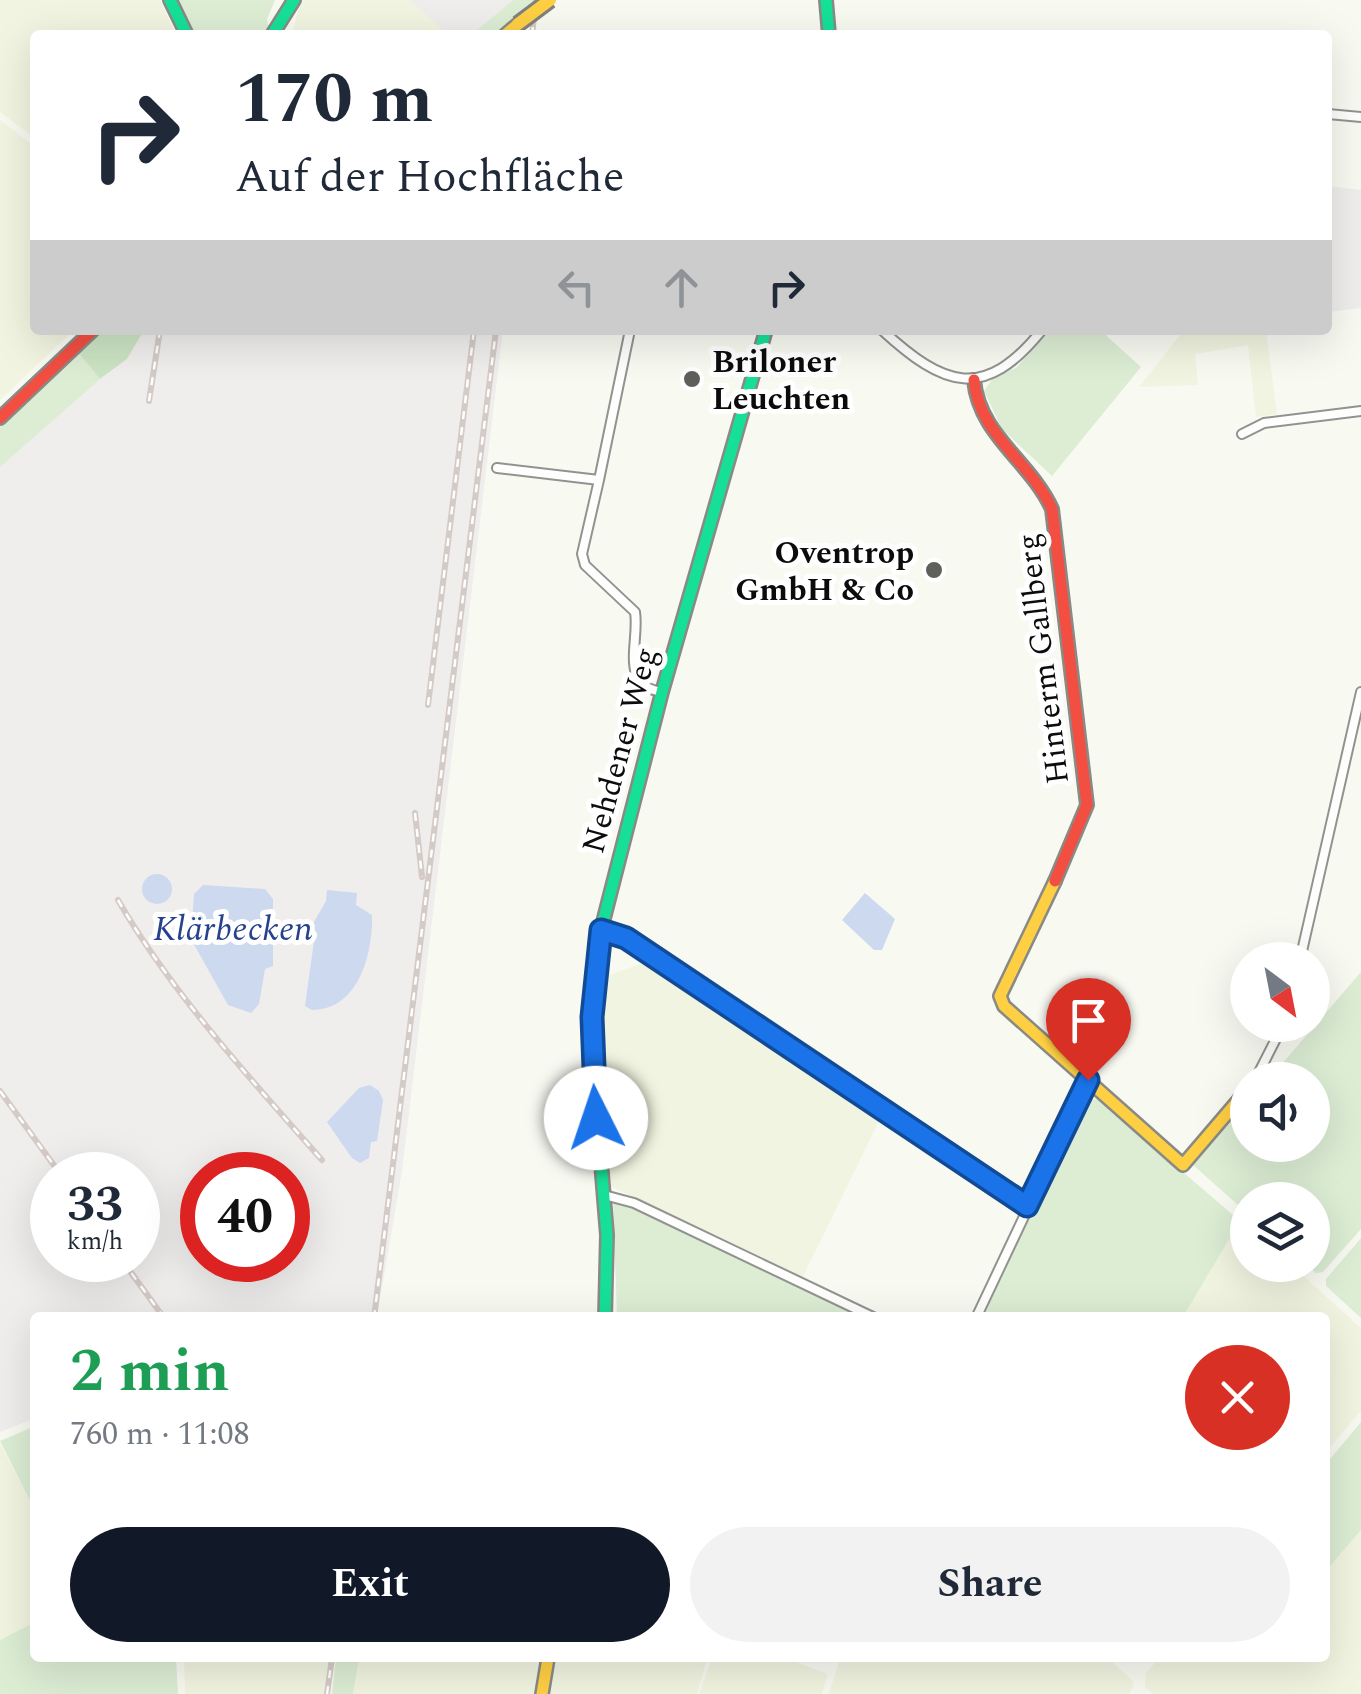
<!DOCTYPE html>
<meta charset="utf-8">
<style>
:root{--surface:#fff;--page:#f2f2f3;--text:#1f2937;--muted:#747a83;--accent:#111827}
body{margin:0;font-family:Spectral,serif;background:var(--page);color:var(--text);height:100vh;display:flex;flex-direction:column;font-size:38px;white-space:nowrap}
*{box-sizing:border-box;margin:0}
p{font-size:32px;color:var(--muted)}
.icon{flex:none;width:55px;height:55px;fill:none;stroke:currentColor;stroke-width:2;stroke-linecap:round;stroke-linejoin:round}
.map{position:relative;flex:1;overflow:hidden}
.details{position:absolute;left:30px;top:1312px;width:1300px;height:350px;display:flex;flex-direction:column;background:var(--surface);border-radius:10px;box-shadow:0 10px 40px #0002}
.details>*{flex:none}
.top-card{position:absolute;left:30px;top:30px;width:1302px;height:305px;border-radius:10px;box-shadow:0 10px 40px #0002;background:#fff;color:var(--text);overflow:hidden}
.needle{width:65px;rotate:148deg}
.fabs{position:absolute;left:1230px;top:942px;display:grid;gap:20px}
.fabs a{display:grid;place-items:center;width:100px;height:100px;border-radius:50%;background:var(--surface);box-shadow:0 10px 40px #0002;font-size:50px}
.speed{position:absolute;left:30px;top:1152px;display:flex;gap:20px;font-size:50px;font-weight:700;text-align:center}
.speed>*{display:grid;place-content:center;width:130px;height:130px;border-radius:50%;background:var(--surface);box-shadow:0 10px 40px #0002;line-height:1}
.speed small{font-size:25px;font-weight:400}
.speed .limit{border:15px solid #d22;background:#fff;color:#111}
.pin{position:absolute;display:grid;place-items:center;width:85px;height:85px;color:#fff;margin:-102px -42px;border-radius:50% 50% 50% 0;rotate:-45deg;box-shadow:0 0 10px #0007}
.pin .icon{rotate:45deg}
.me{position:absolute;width:110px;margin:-55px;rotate:356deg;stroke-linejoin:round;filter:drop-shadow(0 0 8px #0008)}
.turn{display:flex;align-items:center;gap:35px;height:210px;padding:0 40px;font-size:45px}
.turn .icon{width:130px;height:130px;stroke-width:2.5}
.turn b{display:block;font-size:70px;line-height:85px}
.lanes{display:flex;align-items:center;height:95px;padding:0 40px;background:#0003;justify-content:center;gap:50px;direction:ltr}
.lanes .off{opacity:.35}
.round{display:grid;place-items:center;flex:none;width:105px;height:105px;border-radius:52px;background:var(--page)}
.head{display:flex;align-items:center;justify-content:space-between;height:170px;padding:0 40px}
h1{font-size:60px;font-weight:700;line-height:75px;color:#1e9e55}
.cta{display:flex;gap:20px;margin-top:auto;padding:20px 40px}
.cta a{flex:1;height:115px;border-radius:60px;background:var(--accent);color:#fff;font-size:40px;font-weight:700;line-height:115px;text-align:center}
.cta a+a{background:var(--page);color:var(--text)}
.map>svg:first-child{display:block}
</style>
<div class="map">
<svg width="1361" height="1694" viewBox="0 0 1361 1694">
<rect width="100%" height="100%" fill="#f8faf2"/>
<path fill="#f0eded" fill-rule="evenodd" d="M409 0H513L471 35H448Z
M1328 186 1361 190V308L1328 312Z
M144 330H503L402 1171 377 1317 35 1318V1418L0 1432V467L62 408 127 359ZM52 1175H138V1260H52ZM202 1175H288V1260H202Z"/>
<path fill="#f0f4e0" d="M0 0H160L176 35H35V138L0 112Z
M301 0H409L448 35H292Z
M0 120 35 147V330H74L0 400Z
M1184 330H1266L1277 414 1256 417 1248 345 1195 354 1198 385 1139 387Z
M645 962 879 1121 800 1283 611 1186 601 1094V998L610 975Z
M1240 1221 1247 1227 1248 1265H1291L1361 1328V1411L1325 1453V1318L1183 1317Z
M0 1444 35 1511V1622L0 1640Z
M1361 1530V1694H1153L1145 1687 1146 1673 1159 1658H1325V1572Z
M184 1658H329L324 1694H185Z
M359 1658H543L536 1694H353Z
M556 1658H707L697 1694H549Z
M712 1658H785L828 1674 822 1694H699Z
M840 1658H1108L1134 1682 1130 1694H829Z"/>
<path fill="#dcedd4" d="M176 0H275L267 19 269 31 263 35H195Z
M513 0H533L535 7 501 35H471Z
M1050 330H1100L1141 367 1052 476 1002 429 984 391 993 378 1016 368Z
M76 350 100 379 0 467V422Z
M1361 972V1229L1323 1272 1316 1273 1307 1265H1312V1200H1248L1247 1213 1193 1165 1247 1103 1248 1145H1312V1080H1268Z
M1098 1099 1240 1221 1183 1317 980 1318 1087 1100Z
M613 1201 622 1202 866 1317H617Z
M1361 1238V1318L1326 1286V1279Z
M1361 1422V1530L1325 1572V1465Z
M35 1426V1511L0 1441Z
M35 1622V1658H176L178 1694H0V1640Z
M336 1658H359L353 1694H332Z"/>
<path fill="#cbe4c3" d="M99 330H144L127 359 100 379 76 350Z"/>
<path fill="#ccd9ef" d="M142 889a15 15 0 1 1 30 0a15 15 0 1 1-30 0Z
M203 885 265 889 273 899V966L265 969 259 1004 251 1013 228 1005 191 939 194 894Z
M327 890 357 893 356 905 372 915C373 953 359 1010 312 1010L305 1006 314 941 307 934 326 901Z
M865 893 895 919 882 950H874L842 920Z
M370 1085 379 1091 383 1100 377 1141 371 1142 369 1158 360 1163 352 1158 327 1122 359 1088Z"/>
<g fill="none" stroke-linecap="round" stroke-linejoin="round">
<g stroke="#929390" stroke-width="12">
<path id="street" d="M1328 114 1361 117
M882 330C944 387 984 402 1042 330
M1242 434 1264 423 1361 411
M497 468 599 480 630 330
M599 480 582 554 585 565 635 612C640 641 618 686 662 692
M1300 960 1361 692
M1255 1080 1283 1025
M604 1195 634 1203 875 1318
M976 1318 1088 1081"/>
</g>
<g stroke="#898a86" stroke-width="16">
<path id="fast" d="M170 0 187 35
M826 0 829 35
M272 35 294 0
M605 1318 607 1235 592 1053 601 930 662 692 766 330"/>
</g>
<g stroke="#898a86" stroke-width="16">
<path id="slow" d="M505 35 518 24
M1055 881 1000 996 1004 1006 1183 1165 1248 1089
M601 930 625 938 1027 1206
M542 1694 548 1658"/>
</g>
<g stroke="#898a86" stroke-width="16">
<path id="jam" d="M974 380C979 435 1030 461 1052 509L1087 805 1055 881
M0 418 93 330"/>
</g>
<use href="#street" stroke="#fefefd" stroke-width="8"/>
<use href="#fast" stroke="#16e098" stroke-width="11"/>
<use href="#slow" stroke="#ffcf43" stroke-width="11"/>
<use href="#jam" stroke="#f24e42" stroke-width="11"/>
<g stroke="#d4cac6" stroke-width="6">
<path id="rail" d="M532 35 536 0
M149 401 160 330
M428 705 474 330
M415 813 422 877
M118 900C171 992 252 1081 322 1160
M0 1091 61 1175
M122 1260 164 1318
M374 1318 496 330
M327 1694 332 1658"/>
</g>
<use href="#rail" stroke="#fff" stroke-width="2.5" stroke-dasharray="8" stroke-linecap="butt"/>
<g stroke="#80807d" stroke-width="18" stroke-linecap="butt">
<path id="slow-bridge" d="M518 24 550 0"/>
</g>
<use href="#slow-bridge" stroke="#ffcf43" stroke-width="12"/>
</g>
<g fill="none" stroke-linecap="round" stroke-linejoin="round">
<g stroke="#114b97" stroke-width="25">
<path id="route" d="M596 1118 592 1017 601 930 626 938 1027 1206 1088 1080"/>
</g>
<use href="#route" stroke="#1a73e8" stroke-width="18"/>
</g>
<g fill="#5f5f5c" stroke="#fff" stroke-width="4">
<circle cx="692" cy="379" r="10"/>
<circle cx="934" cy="570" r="10"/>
</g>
<g text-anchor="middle" stroke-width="10" stroke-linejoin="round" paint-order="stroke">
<g font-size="32" font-weight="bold" fill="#0c0c0c" stroke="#fff" text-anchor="start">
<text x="712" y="372">Briloner<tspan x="712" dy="37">Leuchten</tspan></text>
<text x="914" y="563" text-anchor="end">Oventrop<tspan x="914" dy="37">GmbH &amp; Co</tspan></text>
</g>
<g font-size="32" fill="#0c0c0c" stroke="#fff">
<text transform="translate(1042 659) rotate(-97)" y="11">Hinterm Gallberg</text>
<text transform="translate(619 750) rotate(-75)" y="11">Nehdener Weg</text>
</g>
<g font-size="35" font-style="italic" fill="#26428e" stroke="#fff">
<text x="233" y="940">Klärbecken</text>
</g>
</g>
</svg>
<div class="fabs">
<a><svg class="needle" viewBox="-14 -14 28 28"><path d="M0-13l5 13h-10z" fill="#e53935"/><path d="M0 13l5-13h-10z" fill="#747a83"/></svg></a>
<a><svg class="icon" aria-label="sound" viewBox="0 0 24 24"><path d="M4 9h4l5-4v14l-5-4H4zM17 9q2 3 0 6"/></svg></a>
<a><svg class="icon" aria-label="layers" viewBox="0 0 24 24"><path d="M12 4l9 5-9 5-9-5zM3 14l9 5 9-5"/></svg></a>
</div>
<div class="speed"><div>33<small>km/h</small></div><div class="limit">40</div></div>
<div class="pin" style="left:1088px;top:1080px;background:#d93025"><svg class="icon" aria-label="arrive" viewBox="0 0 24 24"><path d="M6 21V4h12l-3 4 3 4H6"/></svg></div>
<svg class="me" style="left:596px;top:1118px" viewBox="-20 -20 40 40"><circle r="19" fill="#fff"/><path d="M0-13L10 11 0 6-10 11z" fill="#1a73e8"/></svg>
<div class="top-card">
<div class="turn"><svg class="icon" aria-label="right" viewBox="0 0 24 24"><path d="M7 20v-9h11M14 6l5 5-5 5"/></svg><div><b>170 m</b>Auf der Hochfläche</div></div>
<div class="lanes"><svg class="icon off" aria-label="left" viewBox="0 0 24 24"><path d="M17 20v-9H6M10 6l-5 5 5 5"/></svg><svg class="icon off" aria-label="ahead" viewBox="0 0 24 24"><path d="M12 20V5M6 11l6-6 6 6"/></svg><svg class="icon" aria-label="right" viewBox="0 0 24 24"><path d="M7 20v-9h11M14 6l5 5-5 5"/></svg></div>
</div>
<section class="details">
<div class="head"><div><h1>2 min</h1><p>760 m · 11:08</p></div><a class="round" style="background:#d93025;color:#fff"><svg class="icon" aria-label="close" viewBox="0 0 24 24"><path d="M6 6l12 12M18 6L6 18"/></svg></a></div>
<div class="cta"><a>Exit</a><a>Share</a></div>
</section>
</div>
